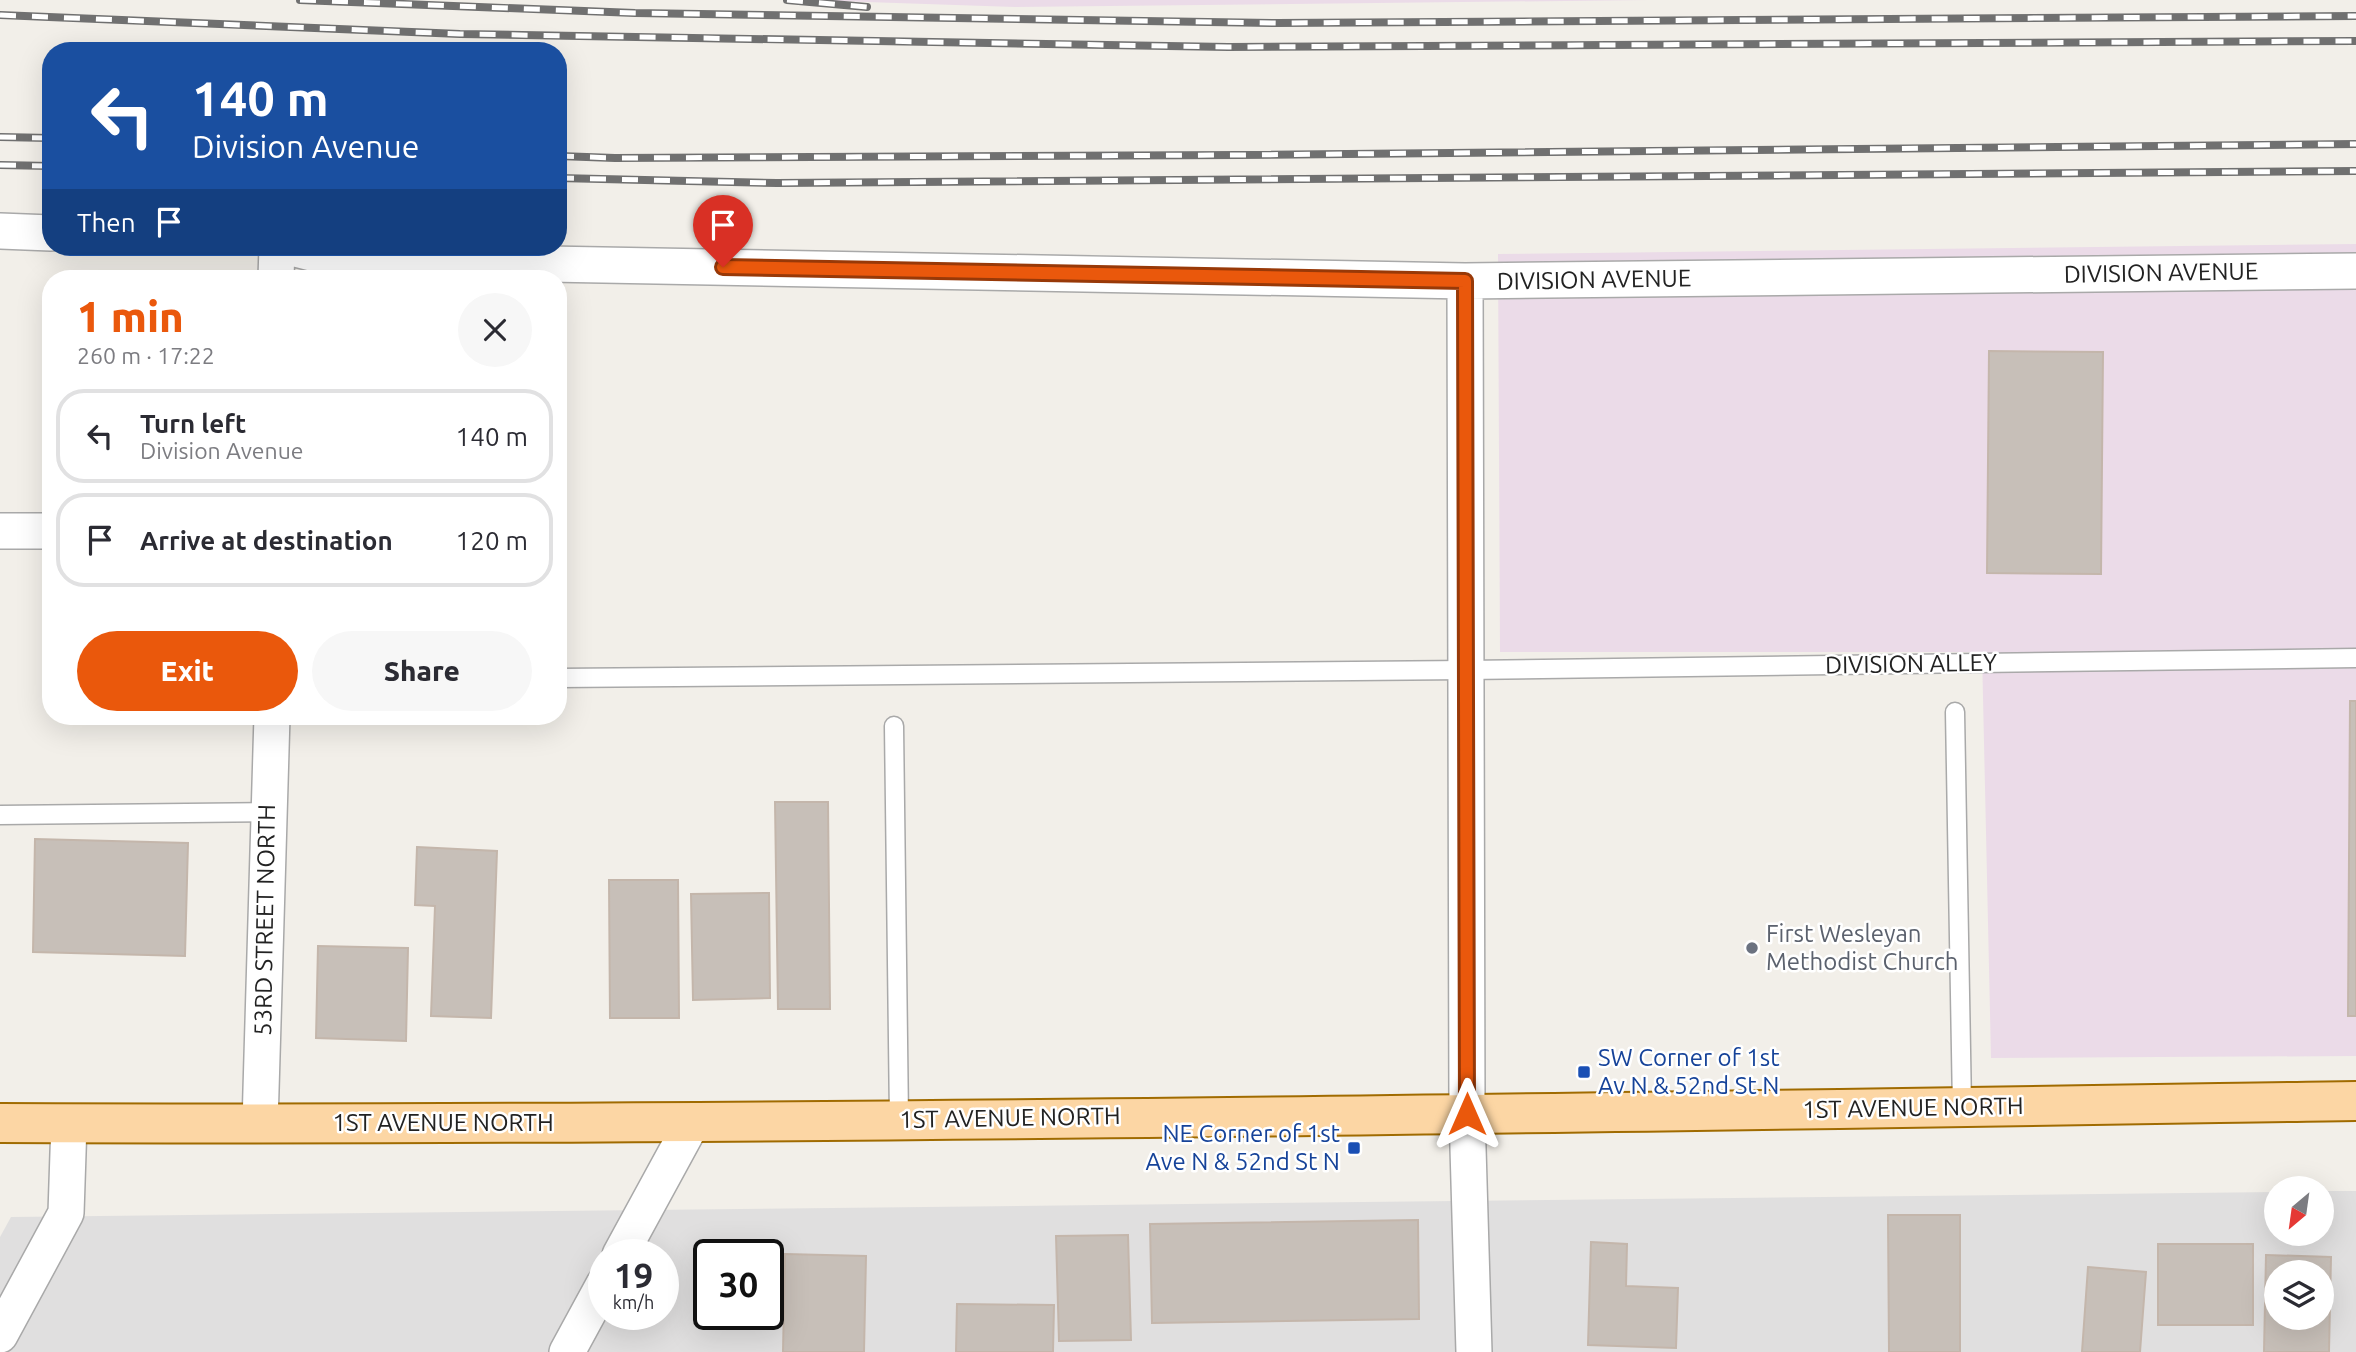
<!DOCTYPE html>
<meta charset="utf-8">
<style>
:root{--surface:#fff;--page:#f7f7f7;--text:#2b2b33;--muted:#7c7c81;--line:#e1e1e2;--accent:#ea580c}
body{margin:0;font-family:Ubuntu,sans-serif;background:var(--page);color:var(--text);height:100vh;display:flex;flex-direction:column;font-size:26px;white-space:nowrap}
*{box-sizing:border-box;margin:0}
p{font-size:23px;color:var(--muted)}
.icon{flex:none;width:38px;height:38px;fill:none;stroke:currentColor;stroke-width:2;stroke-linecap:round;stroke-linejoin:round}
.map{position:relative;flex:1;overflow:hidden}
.details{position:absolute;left:42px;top:270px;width:525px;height:455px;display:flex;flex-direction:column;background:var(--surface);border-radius:28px;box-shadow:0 7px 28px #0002}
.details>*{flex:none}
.hud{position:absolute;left:42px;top:42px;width:525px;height:214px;border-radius:28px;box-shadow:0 7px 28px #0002;background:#1a4fa0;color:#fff;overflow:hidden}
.needle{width:46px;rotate:209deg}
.controls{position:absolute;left:2264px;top:1176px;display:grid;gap:14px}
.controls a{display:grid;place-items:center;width:70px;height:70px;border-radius:50%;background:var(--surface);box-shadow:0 7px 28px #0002;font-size:35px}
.speed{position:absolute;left:588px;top:1239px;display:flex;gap:14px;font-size:35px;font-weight:700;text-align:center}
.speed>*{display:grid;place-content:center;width:91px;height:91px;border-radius:50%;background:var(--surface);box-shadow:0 7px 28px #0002;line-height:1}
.speed small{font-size:18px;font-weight:400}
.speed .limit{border:4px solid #111;border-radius:10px;background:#fff;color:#111}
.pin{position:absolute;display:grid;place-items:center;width:60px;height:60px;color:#fff;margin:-72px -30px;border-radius:50% 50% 50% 0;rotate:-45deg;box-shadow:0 0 7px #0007}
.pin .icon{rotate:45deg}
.me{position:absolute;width:77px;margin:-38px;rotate:0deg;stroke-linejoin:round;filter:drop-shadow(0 0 5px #0008)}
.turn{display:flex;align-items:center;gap:24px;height:147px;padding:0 35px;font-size:32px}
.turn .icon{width:91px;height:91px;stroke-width:2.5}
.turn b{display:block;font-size:49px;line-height:60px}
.then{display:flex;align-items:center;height:66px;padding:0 35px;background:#0003;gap:14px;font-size:26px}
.round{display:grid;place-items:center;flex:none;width:74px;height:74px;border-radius:37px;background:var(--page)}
.head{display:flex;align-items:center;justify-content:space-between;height:119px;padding:0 35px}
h1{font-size:42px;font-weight:800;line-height:52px;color:var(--accent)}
.primary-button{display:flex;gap:14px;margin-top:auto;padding:14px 35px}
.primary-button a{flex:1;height:80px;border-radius:42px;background:var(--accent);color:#fff;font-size:28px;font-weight:800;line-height:80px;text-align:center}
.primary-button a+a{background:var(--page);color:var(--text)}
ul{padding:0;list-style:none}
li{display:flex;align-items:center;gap:21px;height:94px;margin:0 14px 10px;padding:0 21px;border:4px solid var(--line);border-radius:28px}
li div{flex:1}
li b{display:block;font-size:26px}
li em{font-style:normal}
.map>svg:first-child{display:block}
</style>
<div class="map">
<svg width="2356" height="1352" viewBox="0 0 2356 1352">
<rect width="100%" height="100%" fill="#f2efe9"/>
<path fill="#e0dfdf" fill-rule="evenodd" d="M2322 1191H2356V1352H0V1237L11 1217 2277 1192V1234H2322ZM604 1255H663V1314H604ZM709 1255H768V1314H709ZM2277 1272H2322V1318H2277Z"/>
<path fill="#ebdbe8" d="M807 0H1649L1015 7Z
M2356 244V1056L1991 1058 1982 652H1500L1498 254Z"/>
<path fill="#c7bfb8" stroke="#c4b6ab" stroke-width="2" fill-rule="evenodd" d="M1989 351 2103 352 2101 574 1987 573Z
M2350 701H2356V1016H2348Z
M775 802H828L830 1009H778Z
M35 839 188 843 185 956 33 952Z
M417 847 497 851 491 1018 431 1016 435 906 415 905Z
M609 880H678L679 1018H610Z
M769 893 770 998 693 1000 691 894Z
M318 946 408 948 406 1041 316 1038Z
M1888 1215H1960V1352H1889Z
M1418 1220 1419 1319 1152 1323 1150 1224Z
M1128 1235 1131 1340 1059 1341 1056 1236Z
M1591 1242 1627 1244 1626 1286 1678 1288 1676 1348 1588 1345Z
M2158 1244H2253V1325H2158Z
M785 1254 866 1256 864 1352H783Z
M2266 1255 2331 1257 2329 1352H2264ZM2277 1272H2322V1318H2277Z
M2088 1267 2146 1272 2140 1352H2082Z
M957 1304 1054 1305 1053 1352H956Z"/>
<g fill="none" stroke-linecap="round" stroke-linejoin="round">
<g stroke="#a9a9a9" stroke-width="21">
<path id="lane" d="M558 678 1466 670 2356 658
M1955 712 1962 1107
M894 726 899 1119
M0 815 268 812"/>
</g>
<g stroke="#a9a9a9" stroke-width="38">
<path id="street" d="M0 231 51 233
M288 247 339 260 1465 281 2356 271
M276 278 277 247
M1465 281 1467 1114 1474 1352
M0 531H51
M260 1124 272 716
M620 1255 693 1121
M0 1335 66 1213 69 1123
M567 1352 604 1284"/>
</g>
<g stroke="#a06b00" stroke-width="42">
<path id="primary" d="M0 1123C785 1126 1571 1113 2356 1101"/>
</g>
<use href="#lane" stroke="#fff" stroke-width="18"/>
<use href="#street" stroke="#fff" stroke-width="35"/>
<use href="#primary" stroke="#fcd6a4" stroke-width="38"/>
<g stroke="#707070" stroke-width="8">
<path id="rail" d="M300 0 635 13 1277 23 2356 16
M787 0 867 7
M0 15 460 34 1228 47 2356 41
M0 137 51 138
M558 156 615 158 1238 155 2356 144
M0 165 51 166
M558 178 777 183 2356 171"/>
</g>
<use href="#rail" stroke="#fff" stroke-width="5" stroke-dasharray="16" stroke-linecap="butt"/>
</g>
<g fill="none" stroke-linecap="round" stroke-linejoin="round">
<g stroke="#983908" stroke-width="18">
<path id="route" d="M723 267 1465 281 1467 1114"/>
</g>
<use href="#route" stroke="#ea580c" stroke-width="12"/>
</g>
<circle fill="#6b7280" stroke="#fff" stroke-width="2.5" cx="1752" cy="948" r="7"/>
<g fill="#1a4fb4" stroke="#fff" stroke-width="2.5">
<rect x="1577" y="1065" width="14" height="14" rx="3.5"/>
<rect x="1347" y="1141" width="14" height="14" rx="3.5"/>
</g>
<g text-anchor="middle" stroke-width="5" stroke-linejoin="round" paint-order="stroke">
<g font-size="24" fill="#222" stroke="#fff">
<text transform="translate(2161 273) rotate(-1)" y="8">DIVISION AVENUE</text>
<text transform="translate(1594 280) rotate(-1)" y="8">DIVISION AVENUE</text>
<text transform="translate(1911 664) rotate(-1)" y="8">DIVISION ALLEY</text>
<text transform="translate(265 920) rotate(-89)" y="8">53RD STREET NORTH</text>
<text transform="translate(1913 1108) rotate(-1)" y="8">1ST AVENUE NORTH</text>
<text transform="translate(1010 1118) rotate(-1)" y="8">1ST AVENUE NORTH</text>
<text x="443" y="1131">1ST AVENUE NORTH</text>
</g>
<g font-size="24" fill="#5b616d" stroke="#fff" text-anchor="start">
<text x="1766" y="942">First Wesleyan<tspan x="1766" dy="28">Methodist Church</tspan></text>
</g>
<g font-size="24" fill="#164399" stroke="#fff" text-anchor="start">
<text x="1598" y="1066">SW Corner of 1st<tspan x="1598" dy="28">Av N &amp; 52nd St N</tspan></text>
<text x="1340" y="1142" text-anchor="end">NE Corner of 1st<tspan x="1340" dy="28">Ave N &amp; 52nd St N</tspan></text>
</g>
</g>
</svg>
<div class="controls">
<a><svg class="needle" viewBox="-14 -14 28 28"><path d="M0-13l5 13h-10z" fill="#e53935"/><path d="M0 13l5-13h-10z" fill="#7c7c81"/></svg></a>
<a><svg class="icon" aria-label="layers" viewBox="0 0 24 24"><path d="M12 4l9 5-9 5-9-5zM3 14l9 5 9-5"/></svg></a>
</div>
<div class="speed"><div>19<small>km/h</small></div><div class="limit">30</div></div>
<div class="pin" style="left:723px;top:267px;background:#d93025"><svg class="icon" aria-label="arrive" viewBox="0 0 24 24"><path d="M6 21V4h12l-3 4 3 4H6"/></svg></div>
<svg class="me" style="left:1467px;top:1114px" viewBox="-20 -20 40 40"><path d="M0-17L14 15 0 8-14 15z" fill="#ea580c" stroke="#fff" stroke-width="4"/></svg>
<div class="hud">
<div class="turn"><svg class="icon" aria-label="left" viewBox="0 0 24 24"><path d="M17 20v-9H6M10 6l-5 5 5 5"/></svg><div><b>140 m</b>Division Avenue</div></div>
<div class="then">Then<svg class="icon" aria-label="arrive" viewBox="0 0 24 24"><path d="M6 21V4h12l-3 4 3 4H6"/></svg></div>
</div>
<section class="details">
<div class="head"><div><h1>1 min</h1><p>260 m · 17:22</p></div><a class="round"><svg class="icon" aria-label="close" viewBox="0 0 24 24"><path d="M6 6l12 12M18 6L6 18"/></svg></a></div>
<ul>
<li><svg class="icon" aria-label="left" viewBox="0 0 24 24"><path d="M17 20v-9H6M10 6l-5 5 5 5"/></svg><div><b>Turn left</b><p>Division Avenue</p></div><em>140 m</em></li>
<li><svg class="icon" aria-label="arrive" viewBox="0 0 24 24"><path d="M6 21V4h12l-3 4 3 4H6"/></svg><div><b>Arrive at destination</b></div><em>120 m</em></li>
</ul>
<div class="primary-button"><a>Exit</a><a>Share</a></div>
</section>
</div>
